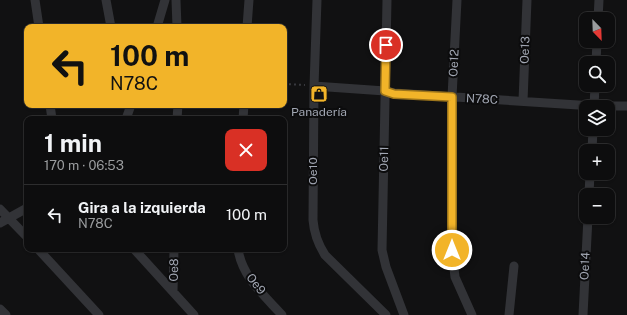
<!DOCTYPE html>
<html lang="es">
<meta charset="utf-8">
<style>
:root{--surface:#0d0d0e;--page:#1b1b1c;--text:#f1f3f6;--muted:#9a9c9e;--line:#2d2d2e}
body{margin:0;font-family:"Public Sans",sans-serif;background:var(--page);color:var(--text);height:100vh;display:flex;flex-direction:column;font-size:15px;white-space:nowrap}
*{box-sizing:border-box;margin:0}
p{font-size:13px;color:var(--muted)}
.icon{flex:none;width:22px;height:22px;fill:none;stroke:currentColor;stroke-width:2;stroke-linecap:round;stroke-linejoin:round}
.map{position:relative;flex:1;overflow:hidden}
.details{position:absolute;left:24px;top:116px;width:263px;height:136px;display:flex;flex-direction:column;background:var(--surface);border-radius:8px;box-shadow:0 1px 3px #0004,0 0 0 1px var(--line)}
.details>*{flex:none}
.top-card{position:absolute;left:24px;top:24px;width:263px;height:84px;border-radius:8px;box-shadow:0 1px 3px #0004,0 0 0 1px var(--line);background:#f2b429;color:#111;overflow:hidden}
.needle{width:26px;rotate:157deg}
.tools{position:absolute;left:579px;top:12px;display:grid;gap:8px}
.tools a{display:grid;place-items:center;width:36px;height:36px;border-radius:8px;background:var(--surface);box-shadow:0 1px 3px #0004,0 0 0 1px var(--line);font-size:20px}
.pin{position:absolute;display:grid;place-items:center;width:34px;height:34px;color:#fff;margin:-17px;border:2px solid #fff;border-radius:50%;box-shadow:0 1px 4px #0007}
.me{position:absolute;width:44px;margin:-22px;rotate:0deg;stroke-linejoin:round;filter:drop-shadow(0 0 3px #0008)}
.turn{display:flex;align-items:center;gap:14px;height:84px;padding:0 20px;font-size:18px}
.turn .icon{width:52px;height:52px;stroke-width:2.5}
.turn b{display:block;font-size:28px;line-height:34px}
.round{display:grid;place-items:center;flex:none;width:42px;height:42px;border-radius:8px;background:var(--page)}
.headline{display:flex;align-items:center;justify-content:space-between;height:68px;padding:0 20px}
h1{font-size:24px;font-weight:700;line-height:30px}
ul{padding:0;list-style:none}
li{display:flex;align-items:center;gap:12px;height:60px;padding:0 20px;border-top:1px solid var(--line)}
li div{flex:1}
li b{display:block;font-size:15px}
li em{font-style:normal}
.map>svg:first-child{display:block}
</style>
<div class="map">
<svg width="627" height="315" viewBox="0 0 627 315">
<rect width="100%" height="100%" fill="#111112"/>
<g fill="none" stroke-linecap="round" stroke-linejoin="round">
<path stroke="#38393e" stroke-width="2" stroke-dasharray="2 3" stroke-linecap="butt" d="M284 84 305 85"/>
<path stroke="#323337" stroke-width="9" d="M35 0 39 27
M106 0 111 27
M176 0 177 27
M317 0 314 86 313 220C314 233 318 244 325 255L386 315
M387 0 382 250 386 267 404 315
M457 0 452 97V251L455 277 472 315
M598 19 599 0
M157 27 165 0
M247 27 249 0
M596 63 597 41
M314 86 385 91 394 93 594 106H627
M523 101 527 0
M50 105 52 119
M594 107 595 85
M126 119 131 105
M177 119 178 105
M243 119 244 105
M592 151 593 129
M589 195 590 173
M0 209 27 237
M0 223 27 208
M38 249 99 315
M134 249 194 315
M238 249C242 277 264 295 282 315
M173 292 174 249
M0 309 6 315
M509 315 514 266
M583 315 588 217"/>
</g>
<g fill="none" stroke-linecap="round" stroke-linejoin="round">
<g stroke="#9d751b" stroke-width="10">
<path id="route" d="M386 45 385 91 394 94 452 97V250"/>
</g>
<use href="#route" stroke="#f2b429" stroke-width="7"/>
</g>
<defs>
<g id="shop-square" transform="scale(0.9)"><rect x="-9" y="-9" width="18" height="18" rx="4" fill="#f2b429" stroke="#0c0c0d"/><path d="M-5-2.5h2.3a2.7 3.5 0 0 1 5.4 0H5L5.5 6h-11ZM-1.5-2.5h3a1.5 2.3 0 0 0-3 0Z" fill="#111"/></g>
</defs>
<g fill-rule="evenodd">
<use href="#shop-square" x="319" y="94"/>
</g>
<g text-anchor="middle" stroke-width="4" stroke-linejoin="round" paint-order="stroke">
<g font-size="12" fill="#a2a7b3" stroke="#0c0c0d">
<text transform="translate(525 50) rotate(-88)" y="4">Oe13</text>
<text transform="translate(454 63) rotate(-87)" y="4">Oe12</text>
<text transform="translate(482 99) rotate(3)" y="4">N78C</text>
<text transform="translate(384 159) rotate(-89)" y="4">Oe11</text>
<text transform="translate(313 171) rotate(-90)" y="4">Oe10</text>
<text transform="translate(585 266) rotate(-87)" y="4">Oe14</text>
<text transform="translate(174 270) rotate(-89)" y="4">Oe8</text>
<text transform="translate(256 284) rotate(52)" y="4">Oe9</text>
</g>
<g font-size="12" fill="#a2a7b3" stroke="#0c0c0d">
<text x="319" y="116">Panadería</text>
</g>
</g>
</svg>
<div class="tools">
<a><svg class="needle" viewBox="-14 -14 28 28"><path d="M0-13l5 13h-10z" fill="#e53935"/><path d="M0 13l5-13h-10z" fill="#9a9c9e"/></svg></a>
<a><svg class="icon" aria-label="search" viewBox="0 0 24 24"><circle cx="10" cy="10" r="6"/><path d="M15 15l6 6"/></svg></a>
<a><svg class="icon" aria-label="layers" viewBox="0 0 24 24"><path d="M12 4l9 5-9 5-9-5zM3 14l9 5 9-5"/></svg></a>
<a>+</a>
<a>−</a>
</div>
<div class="pin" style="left:386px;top:45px;background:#d93025"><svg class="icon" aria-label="arrive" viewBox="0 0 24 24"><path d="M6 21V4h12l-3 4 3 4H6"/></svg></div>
<svg class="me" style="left:452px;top:250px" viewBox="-20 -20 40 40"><circle r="17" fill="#f2b429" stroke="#fff" stroke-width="3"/><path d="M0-11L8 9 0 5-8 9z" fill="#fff"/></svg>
<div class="top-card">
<div class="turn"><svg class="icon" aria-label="left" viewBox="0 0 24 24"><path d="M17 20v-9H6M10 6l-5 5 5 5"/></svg><div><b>100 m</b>N78C</div></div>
</div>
<section class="details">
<div class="headline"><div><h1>1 min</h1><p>170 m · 06:53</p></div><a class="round" style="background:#d93025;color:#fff"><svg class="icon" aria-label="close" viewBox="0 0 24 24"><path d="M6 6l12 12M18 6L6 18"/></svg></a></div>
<ul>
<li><svg class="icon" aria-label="left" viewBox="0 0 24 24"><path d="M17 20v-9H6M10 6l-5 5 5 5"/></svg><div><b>Gira a la izquierda</b><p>N78C</p></div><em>100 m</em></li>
</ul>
</section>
</div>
